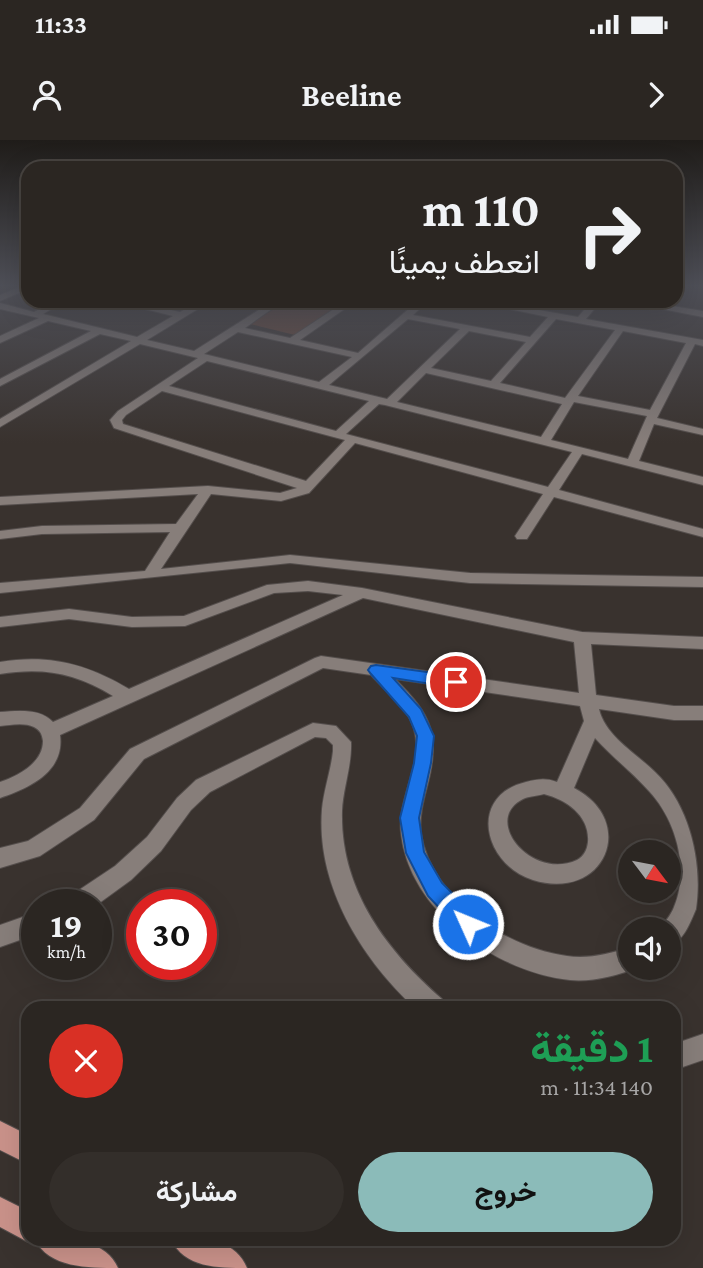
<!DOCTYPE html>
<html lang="ar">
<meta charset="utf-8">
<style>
:root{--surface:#2b2622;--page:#332e2a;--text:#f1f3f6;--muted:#a6a5a5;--line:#474340;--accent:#8bbbb9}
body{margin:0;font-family:"Crimson Pro",Vazirmatn,serif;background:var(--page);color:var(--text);direction:rtl;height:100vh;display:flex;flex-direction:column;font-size:26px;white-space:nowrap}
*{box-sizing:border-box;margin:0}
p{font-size:23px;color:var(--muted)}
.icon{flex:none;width:38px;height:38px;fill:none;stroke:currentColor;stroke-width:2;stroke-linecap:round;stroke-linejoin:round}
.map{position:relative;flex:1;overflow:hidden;direction:ltr}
.panel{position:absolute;left:21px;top:861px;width:660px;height:245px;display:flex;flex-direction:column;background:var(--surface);border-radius:21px;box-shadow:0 7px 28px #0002,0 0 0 2px var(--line);direction:rtl}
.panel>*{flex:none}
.guide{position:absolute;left:21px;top:21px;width:662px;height:147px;border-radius:21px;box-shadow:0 7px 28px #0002,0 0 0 2px var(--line);direction:rtl;background:#2b2622;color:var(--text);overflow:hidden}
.needle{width:46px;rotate:122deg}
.buttons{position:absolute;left:618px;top:700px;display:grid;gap:14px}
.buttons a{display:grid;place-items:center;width:63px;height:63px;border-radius:50%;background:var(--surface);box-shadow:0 7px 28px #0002,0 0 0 2px var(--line);font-size:35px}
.speed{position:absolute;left:21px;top:749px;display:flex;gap:14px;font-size:35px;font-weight:700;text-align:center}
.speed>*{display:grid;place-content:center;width:91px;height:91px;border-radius:50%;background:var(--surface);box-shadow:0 7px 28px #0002,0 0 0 2px var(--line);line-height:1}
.speed small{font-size:18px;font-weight:400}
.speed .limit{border:10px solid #d22;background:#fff;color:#111}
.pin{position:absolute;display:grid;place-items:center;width:60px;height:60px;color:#fff;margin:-30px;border:4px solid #fff;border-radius:50%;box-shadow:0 2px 7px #0007}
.me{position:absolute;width:77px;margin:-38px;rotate:314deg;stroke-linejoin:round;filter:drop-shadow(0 0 5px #0008)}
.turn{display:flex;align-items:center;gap:24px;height:147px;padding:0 28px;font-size:32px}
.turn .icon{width:91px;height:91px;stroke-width:2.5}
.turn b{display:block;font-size:49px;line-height:60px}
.round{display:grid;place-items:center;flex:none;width:74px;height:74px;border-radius:37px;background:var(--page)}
.head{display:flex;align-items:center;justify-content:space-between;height:119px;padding:0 28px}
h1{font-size:42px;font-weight:700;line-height:52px;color:#1e9e55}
.cta{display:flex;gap:14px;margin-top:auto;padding:14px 28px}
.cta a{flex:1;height:80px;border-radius:42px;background:var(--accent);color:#111;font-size:28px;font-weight:700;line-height:80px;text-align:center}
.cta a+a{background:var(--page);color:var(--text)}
.status{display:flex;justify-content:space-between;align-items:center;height:49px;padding:0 35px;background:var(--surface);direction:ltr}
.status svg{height:19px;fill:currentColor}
header{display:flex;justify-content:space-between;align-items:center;height:91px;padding:0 28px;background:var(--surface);font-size:32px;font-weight:700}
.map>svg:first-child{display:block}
</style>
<div class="status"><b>11:33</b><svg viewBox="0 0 49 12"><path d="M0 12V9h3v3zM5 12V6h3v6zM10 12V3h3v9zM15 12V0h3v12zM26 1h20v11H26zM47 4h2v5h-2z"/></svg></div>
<header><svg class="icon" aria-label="forward" viewBox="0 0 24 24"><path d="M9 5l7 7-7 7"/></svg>Beeline<svg class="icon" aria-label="person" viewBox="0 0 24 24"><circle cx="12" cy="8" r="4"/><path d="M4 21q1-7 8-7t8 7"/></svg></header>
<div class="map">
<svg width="703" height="1128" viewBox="0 0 703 1128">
<rect width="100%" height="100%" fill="#39322e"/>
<path fill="#6d4433" d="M287 161H325L340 164 295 195 250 184Z"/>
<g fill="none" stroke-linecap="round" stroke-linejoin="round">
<g stroke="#544e4c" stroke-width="2">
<path id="minor" d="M22 146H28V149L0 161V155Z
M676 146H682L676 151Z
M54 161H65L43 174 137 197 173 176 113 161H129L180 172 201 161H211L147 200 194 211 273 161H283L245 188 290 198 346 161H356L300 200 358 213 412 166 391 161H428L413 175 530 197 548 177 470 161H488L578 177 592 161H601L586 179 703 200V206L695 204 657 278 703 289V295L654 284 639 321 703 337V345L582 314 559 350 703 389V397L554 357 527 399H517L515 396 543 354 355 303 309 353 281 361 211 354 161 429 290 415 470 433 703 437V447L470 443 290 423 0 453V443L145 431 170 392 42 394 0 399V391L42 386 176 384 198 354 0 365V357L208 346 280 353 297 348 114 288 110 280 118 271 198 218 140 204 0 287V279L131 201 100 194 0 246V239L91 191 48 181 0 203V196L39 178 0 169V163L34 172ZM408 179 460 189 387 259 329 245ZM556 179 615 190 565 258 500 243ZM469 191 526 202 491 241 431 228ZM623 191 686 203 650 270 578 256ZM238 192 352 217 319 242 204 214ZM207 221 369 261 336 291 169 246ZM426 233 562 264 541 297 397 262ZM162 251 345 300 306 341 123 284 122 280 126 275ZM574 262 647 276 628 319 551 300ZM379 264 385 265 572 312 548 347 346 294Z
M621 161H640L703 171V177Z
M308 441 362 448 582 492 703 497V509L591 504 596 555 674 566H703V580H674L599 569C605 596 636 613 655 632 689 664 703 722 696 769 690 783 684 801 668 807V789H659C665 782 671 775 674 767 690 729 676 680 649 651 632 632 612 617 595 598L574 648C639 682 604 762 533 740 484 725 467 656 526 642 538 639 546 638 557 642L584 581 580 566 395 539C432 575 441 596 427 647 423 662 419 678 421 694 432 759 506 808 567 816 588 819 610 814 630 807V828H637C616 836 592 842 570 840 496 832 409 771 401 693 397 657 424 624 414 589 408 567 385 551 371 535L323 528 144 619 94 680 40 716 0 728V708L28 701 80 668 130 609 315 518 321 516 579 553 574 502 363 458 60 595C65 632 29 648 0 658V642C18 636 43 623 43 601 42 594 40 590 34 587 24 582 10 585 0 586V572C18 571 40 568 53 582L113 556C76 533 43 527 0 534V522C49 514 87 524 129 549L343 455 308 451 274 453 185 486 132 487 69 479 0 487V477L69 469 132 477 184 476 267 445ZM544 654C567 660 590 676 588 702 587 710 584 716 577 720 532 741 481 680 523 659 529 656 537 656 544 654Z
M313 583 336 586 351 602C352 626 343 648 342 671 340 749 386 810 442 859L445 868H415C361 818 316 745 322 669 324 649 331 630 333 611V605L326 598 315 597 210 652 191 670 161 711 131 740 98 764 64 765 67 758 115 726 147 697 177 658 196 640Z
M37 772V794L0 807V785Z
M703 894V920L674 930V904Z"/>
</g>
<g stroke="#544e4c" stroke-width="2">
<path id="major" d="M0 981 28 995V1024L0 1010Z
M0 1057 28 1071V1099H34L28 1102 0 1087Z
M35 1099C64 1099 105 1097 118 1128 89 1128 48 1128 35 1099Z
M171 1099C200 1099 234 1096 247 1128 218 1128 184 1128 171 1099Z"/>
</g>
<use href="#minor" fill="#877e7a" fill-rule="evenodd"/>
<use href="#major" fill="#ca928a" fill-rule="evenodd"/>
</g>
<linearGradient id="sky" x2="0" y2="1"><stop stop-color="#1f1c19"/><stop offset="0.48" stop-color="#4e4f57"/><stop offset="1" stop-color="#4e4f57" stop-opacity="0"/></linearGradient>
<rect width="703" height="303" fill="url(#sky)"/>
<path fill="#1a73e8" stroke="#114b97" stroke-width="2" d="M376 525 456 536 464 542 456 548 393 538 421 569 434 596 431 623 419 678 424 712 442 743 476 777 479 784 476 791 468 794 461 791 428 756 406 713 400 678 414 623 417 596 409 577 371 534 368 530 371 526Z"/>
</svg>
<div class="buttons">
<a><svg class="needle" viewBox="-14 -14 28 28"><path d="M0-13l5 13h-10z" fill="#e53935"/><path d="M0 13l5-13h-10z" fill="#a6a5a5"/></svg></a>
<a><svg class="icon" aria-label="sound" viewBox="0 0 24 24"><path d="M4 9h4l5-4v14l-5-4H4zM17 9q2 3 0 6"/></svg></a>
</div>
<div class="speed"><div>19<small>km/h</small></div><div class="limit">30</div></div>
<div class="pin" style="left:456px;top:542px;background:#d93025"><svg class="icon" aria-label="arrive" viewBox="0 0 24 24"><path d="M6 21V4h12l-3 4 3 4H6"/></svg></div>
<svg class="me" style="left:468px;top:784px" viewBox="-20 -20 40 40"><circle r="17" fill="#1a73e8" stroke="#fff" stroke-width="3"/><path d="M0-11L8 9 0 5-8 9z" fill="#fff"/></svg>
<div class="guide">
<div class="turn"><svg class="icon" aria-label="right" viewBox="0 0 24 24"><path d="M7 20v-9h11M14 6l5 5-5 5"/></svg><div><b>110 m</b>انعطف يمينًا</div></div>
</div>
<section class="panel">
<div class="head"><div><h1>1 دقيقة</h1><p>140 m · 11:34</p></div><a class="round" style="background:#d93025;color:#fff"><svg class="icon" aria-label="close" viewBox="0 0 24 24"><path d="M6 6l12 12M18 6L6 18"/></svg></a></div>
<div class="cta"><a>خروج</a><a>مشاركة</a></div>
</section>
</div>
